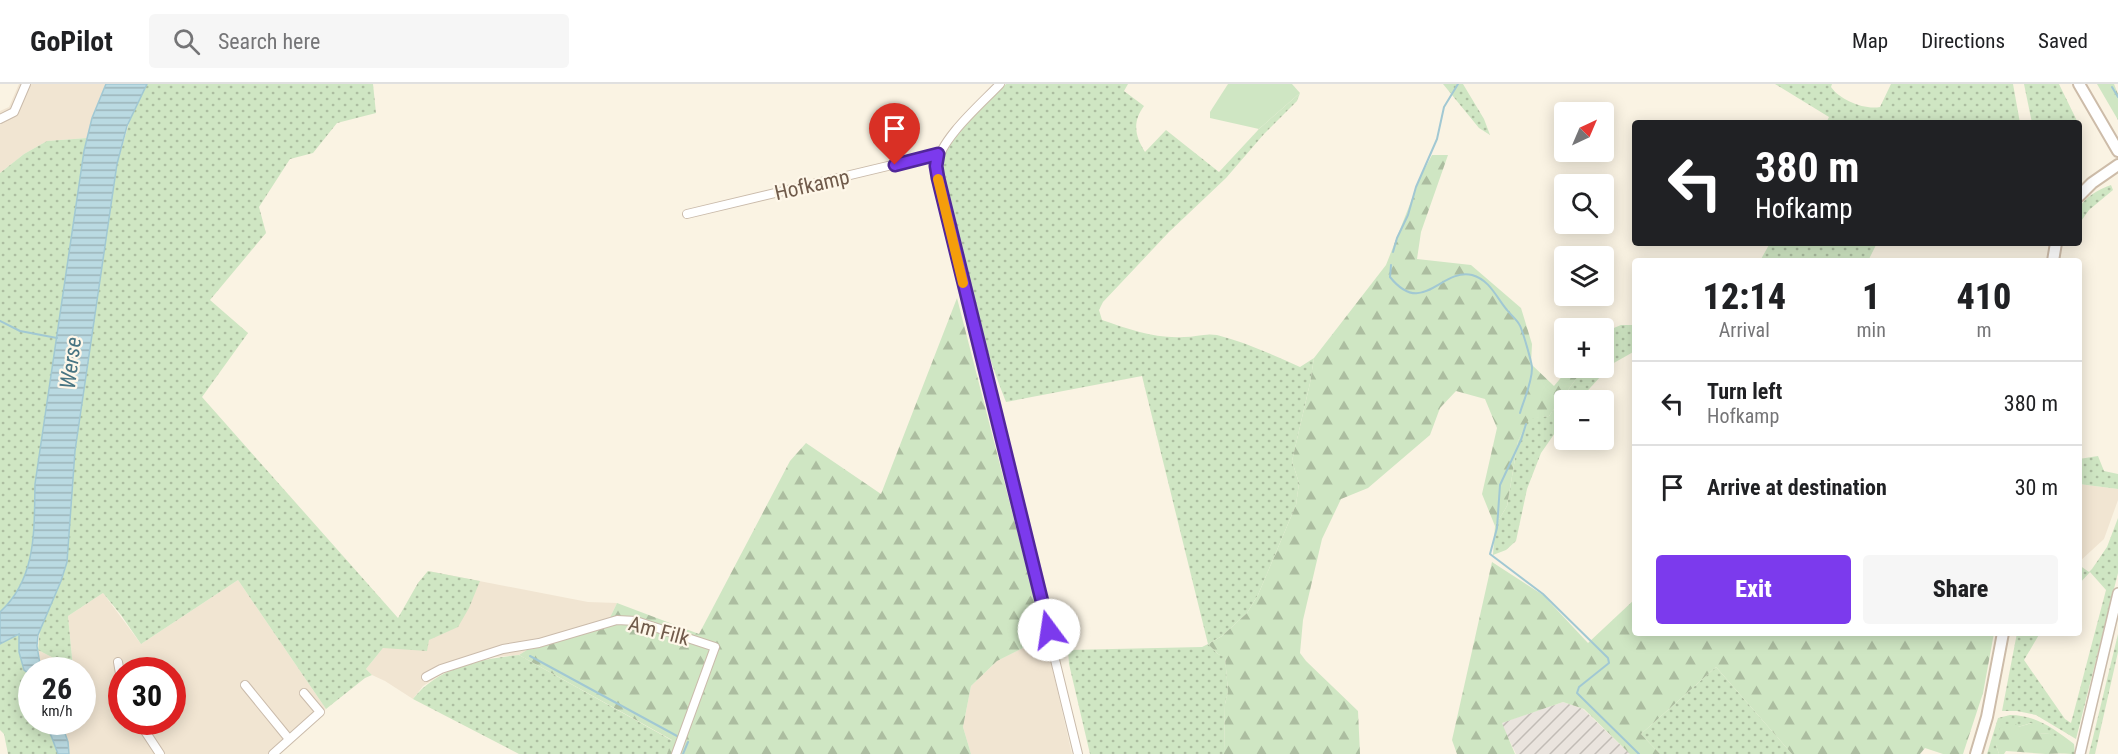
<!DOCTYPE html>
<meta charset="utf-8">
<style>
:root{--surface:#fff;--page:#f6f6f6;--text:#202124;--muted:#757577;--line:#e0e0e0;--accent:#7c3aed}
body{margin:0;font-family:"Roboto Condensed",sans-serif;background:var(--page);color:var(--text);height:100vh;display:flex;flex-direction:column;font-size:22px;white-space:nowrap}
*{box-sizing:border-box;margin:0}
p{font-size:20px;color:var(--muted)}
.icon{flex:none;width:33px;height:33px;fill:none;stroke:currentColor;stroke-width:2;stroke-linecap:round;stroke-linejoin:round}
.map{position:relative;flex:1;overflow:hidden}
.drawer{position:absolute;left:1632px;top:174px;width:450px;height:378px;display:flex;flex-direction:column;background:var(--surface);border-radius:6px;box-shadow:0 3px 15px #0003}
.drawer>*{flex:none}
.guide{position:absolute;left:1632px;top:36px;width:450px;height:126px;border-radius:6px;box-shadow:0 3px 15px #0003;background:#202124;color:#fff;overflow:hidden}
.needle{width:39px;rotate:44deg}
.controls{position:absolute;left:1554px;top:18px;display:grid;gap:12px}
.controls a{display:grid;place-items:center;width:60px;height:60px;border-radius:6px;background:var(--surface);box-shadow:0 3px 15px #0003;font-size:30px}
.speed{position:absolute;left:18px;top:573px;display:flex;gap:12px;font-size:30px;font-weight:700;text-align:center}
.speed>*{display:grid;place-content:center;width:78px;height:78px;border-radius:50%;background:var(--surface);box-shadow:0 3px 15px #0003;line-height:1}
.speed small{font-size:15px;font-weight:400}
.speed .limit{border:9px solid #d22;background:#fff;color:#111}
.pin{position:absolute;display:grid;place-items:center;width:51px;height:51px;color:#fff;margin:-62px -26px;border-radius:50% 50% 50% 0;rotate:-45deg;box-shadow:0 0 6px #0007}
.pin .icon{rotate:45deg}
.me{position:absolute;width:66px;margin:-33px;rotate:346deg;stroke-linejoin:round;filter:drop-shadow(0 0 4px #0008)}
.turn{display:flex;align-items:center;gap:21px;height:126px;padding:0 24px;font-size:27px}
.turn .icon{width:78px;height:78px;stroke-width:2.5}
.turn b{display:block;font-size:42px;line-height:51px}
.eta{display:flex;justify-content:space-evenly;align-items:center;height:102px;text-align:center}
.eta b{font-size:36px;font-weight:800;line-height:42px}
.cta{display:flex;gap:12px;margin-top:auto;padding:12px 24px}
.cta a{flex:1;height:69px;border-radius:6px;background:var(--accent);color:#fff;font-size:24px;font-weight:800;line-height:69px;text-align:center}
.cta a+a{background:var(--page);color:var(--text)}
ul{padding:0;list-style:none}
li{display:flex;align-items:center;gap:18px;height:84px;padding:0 24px;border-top:2px solid var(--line)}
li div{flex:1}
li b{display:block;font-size:22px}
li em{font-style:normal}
header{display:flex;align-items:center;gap:36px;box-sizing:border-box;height:84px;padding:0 30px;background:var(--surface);border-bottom:2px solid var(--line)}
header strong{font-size:28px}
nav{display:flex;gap:33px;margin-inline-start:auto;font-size:21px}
.search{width:420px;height:54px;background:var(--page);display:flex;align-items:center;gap:15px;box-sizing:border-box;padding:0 21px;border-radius:6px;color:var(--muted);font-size:22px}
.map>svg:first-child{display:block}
</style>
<header>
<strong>GoPilot</strong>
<div class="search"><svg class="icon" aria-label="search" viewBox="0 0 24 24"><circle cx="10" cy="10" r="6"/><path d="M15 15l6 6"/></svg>Search here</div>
<nav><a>Map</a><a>Directions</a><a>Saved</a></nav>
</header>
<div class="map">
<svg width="2118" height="670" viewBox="0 0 2118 670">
<defs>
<pattern id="industrial-furrows" width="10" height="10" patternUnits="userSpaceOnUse" patternTransform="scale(1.5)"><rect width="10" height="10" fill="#eae4de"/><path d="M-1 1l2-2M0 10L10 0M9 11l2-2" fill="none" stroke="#c2bcb6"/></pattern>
<pattern id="grass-dots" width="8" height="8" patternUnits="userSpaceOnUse" patternTransform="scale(1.5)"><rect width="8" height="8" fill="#cfe6c3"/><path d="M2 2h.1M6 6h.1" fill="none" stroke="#acbda0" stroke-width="1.8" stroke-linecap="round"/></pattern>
<pattern id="forest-firs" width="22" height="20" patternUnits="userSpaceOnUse" patternTransform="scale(1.5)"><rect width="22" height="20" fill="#cfe6c3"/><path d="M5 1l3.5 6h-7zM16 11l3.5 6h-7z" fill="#acbda0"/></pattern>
<pattern id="water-rules" width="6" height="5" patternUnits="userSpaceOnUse" patternTransform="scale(1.5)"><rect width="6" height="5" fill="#badae2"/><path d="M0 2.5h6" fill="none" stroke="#9cb4b9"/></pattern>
</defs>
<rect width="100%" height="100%" fill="#faf3e3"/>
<path fill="#f1e5d2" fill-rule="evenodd" d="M19 0H106L92 34 87 54 47 57 24 70 0 89V27L9 23Z
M2079 400 2118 405V416L2104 455 2079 478Z
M428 487 588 518 617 519 605 544 530 564 519 571 484 574 442 590 423 602 413 615 385 597 372 591 366 585 383 564 418 499Z
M238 496 326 625 279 670H69L68 658 61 638H82V586H41L38 566 73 584 68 532 103 509 141 560ZM122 586H172V638H122Z
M1031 560 1050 575 1072 670H971L963 643 971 602 997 577Z"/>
<path fill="url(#industrial-furrows)" d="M1563 618 1583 625 1630 670H1516L1501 639Z"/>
<path fill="url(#grass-dots)" d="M147 0H373L376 29 337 39 313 69 290 75 259 123 266 149 210 216 248 249 202 313 398 534 418 499 428 487 480 497 469 524 458 543 429 556 427 567 383 564 366 585 372 591 365 594 326 625 238 496 141 560 121 531 103 509 68 532 73 584 38 566 40 544 61 497 67 478 75 367 117 80 132 29Z
M1006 0H1128L1124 7 1144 22C1132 38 1135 52 1145 68L1166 46 1219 88 1259 45 1300 9 1297 17 1264 50 1226 94 1169 148 1103 218 1099 226 1102 236C1128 245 1156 255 1184 253 1196 253 1205 249 1217 251 1245 258 1273 271 1300 283L1314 274 1310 299 1292 377 1299 399 1296 421 1258 511 1247 529 1222 552 1208 560 1218 570 1225 572 1228 608 1225 620 1224 670H1090L1069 580 1068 566 1202 563 1208 560 1142 292 1006 318C980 253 964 184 950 116 947 103 938 89 941 76 946 56 990 17 1006 0Z
M1443 0H1463L1484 35 1490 51 1479 44Z
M1775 0H1832L1831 3C1840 16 1864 26 1880 23L1891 0H2013L2020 39H1826L1829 33Z
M2024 0H2059L2078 39H2032Z
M87 54 35 400C34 450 38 490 0 528V89L24 70 47 57Z
M2111 101 2113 106 2089 126 2079 140C2079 136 2078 128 2079 125 2083 114 2101 104 2111 101Z
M1770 159H1877L1868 177H1760Z
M1621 241H1635V267L1612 280 1579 316H1564V336L1541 369 1527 405 1516 457 1506 466 1493 471 1495 442 1507 422 1518 357 1529 334 1549 332 1584 284H1604V248Z
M2098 372 2104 387 2118 390V405L2079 400V375Z
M2118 434V489L2076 655 2036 631 2017 627H2002L2017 549H2040L2024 576 2065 635 2071 639 2106 506 2090 488 2079 500V481L2089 488 2092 485 2107 463Z
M17 549 19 550V568L24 586 28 589 31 601 32 638H46L58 670H8L4 650 0 646V560Z
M2118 550V568L2095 670H2089Z
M519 571 673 657 667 670H519L413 615C438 583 480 575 519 571Z
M1716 583 1792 670H1660L1641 650Z
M2010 631C2036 631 2054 645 2074 660L2075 670H2061L2071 669 2050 650 2038 649 2031 639 2018 643 1996 661 1999 670H1987L1998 634Z"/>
<path fill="url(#forest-firs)" d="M2097 0H2114L2118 10V36Z
M1432 71H1448L1421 148 1417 175 1471 181 1521 224 1532 260 1531 280 1554 302 1569 284H1584L1549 332 1529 335 1518 357 1507 422 1495 442 1482 410 1497 344 1485 315 1456 307 1440 324 1430 351 1368 404 1341 415 1322 455 1303 536 1300 569 1306 577 1358 627 1360 670H1224L1225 620 1228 608 1225 573 1218 570 1208 560 1222 552 1247 529 1258 511 1296 421 1299 399 1292 377 1310 299 1314 274 1386 181 1421 92Z
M957 214 1050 575 1031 560 997 577 971 602 963 643 971 670H667L672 656 519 571 530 564 605 544 617 519 699 550 790 377 806 359 881 410Z
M1492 478 1543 511 1588 559 1635 515V549H1994L1983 609 1963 670H1943L1925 664 1920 670H1792L1716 583 1641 650 1660 670H1630L1584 625 1563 618 1502 639 1515 670H1457L1452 656Z
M2032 639 2039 643V649L2050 650 2068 657 2071 669 2046 670 2006 667 2004 670H1999L1996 661 2001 640H2016L2018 643Z"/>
<path fill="#cfe6c3" d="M1228 0H1292L1300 9 1259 45 1210 34V28Z"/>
<path fill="url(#water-rules)" stroke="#a1c8d3" stroke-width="1.5" d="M106 0H147L127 42 117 80 75 367 67 478 61 497 38 551 37 562 41 586H32L31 601 28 589 24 586 19 568V550L0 560V528C37 494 34 446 35 400L84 67 92 34Z
M46 638H61L68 658 69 670H58Z"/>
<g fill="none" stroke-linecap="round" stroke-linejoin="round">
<path stroke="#a1c8d3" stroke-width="2" d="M2112 3 2118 13
M1393 168 1397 154 1408 131 1416 103 1437 55 1444 23 1458 0
M1391 181 1390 193C1423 234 1440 184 1472 191 1490 196 1496 213 1507 226 1511 231 1516 235 1519 240 1522 244 1532 279 1532 284 1532 299 1524 315 1520 329
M0 237 20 247 57 254
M1526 340 1521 356 1500 401 1497 444 1490 470 1543 510 1608 574 1609 579 1579 603 1577 609 1639 670
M530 572 677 652
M683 670 688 658"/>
<g stroke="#cabbab" stroke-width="10">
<path id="minor" d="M1000 0C980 21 941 54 936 82L965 207 1078 670
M0 35 14 28 26 0
M687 130 938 70
M118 578 122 601
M426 593 441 585 503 565 539 559 617 536 636 537 715 563 676 670
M245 601 289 655
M139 638 160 670
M273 670 320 628 304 609"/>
</g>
<g stroke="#cabbab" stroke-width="12">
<path id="tertiary" d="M2080 670 2118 509"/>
</g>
<g stroke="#cdbca9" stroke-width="14">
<path id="secondary" d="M2079 0 2118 67
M2079 112 2092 99 2118 81
M2053 177 2056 159
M1976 670 1987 633 2003 549"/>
</g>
<use href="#minor" stroke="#fff" stroke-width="8"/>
<use href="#tertiary" stroke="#fff" stroke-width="9"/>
<use href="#secondary" stroke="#fff" stroke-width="10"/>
</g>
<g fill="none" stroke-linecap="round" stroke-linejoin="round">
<g stroke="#51269a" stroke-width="15">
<path id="route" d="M895 81 938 70 936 82 938 94 1049 546"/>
</g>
<use href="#route" stroke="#7c3aed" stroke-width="10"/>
<path stroke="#f59e0b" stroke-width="10" d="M938 95 963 199"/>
</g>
<g text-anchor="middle" stroke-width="4.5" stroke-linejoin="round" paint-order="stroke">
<g font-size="21" fill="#705b4b" stroke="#fef7e9">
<text transform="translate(812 101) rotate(-13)" y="7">Hofkamp</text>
<text transform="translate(659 547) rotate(15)" y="7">Am Filk</text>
</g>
<g font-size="22" font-style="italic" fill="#477482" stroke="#fef7e9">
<text transform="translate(70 279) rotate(-83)" y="8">Werse</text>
</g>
</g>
</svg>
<div class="controls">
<a><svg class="needle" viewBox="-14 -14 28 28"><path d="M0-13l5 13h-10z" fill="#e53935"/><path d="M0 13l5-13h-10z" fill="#757577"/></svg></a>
<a><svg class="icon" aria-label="search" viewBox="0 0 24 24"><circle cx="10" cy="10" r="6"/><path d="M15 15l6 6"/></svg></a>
<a><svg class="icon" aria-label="layers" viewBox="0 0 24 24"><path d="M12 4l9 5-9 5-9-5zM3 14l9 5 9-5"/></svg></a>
<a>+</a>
<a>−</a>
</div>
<div class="speed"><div>26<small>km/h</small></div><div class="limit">30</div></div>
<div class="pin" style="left:895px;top:81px;background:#d93025"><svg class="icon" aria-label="arrive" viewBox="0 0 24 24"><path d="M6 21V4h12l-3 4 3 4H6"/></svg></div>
<svg class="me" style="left:1049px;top:546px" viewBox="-20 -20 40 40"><circle r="19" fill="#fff"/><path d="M0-13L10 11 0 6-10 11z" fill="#7c3aed"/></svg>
<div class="guide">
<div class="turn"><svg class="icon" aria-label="left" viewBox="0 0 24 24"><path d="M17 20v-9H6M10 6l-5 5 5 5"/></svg><div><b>380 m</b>Hofkamp</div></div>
</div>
<section class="drawer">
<div class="eta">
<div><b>12:14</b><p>Arrival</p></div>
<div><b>1</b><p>min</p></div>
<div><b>410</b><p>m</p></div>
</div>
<ul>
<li><svg class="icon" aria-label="left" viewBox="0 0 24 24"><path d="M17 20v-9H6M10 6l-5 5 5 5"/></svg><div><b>Turn left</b><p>Hofkamp</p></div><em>380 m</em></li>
<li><svg class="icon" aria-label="arrive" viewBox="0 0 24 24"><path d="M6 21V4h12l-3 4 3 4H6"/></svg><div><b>Arrive at destination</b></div><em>30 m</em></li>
</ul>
<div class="cta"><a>Exit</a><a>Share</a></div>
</section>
</div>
